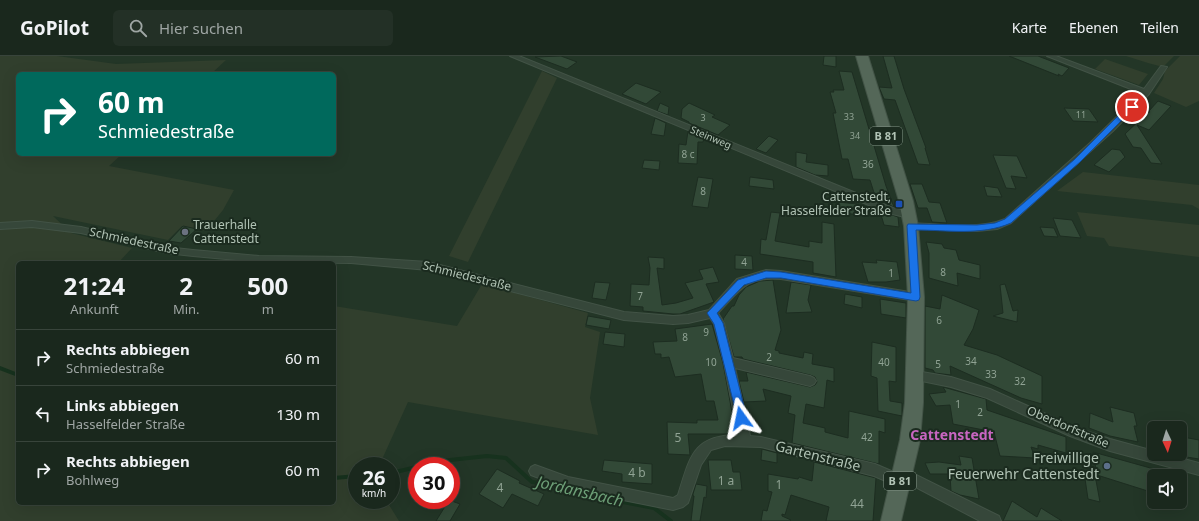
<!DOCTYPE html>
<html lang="de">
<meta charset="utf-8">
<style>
:root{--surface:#1a281d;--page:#233026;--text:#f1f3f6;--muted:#9fa6a4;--line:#38443b}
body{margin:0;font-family:"Noto Sans",sans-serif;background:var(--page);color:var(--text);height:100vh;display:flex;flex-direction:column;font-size:15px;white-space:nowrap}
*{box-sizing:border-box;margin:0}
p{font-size:13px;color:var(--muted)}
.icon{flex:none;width:22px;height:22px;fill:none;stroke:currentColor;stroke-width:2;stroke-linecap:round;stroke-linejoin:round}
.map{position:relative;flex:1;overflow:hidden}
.drawer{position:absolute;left:16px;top:205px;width:320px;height:244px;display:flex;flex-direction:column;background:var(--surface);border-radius:6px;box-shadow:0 4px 16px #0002,0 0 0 1px var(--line)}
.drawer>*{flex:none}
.guide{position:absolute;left:16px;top:16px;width:320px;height:84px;border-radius:6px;box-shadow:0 4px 16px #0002,0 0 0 1px var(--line);background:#00695c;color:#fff;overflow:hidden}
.needle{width:26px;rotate:176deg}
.buttons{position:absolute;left:1147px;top:365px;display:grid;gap:8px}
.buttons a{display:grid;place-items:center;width:40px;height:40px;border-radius:6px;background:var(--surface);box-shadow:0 4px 16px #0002,0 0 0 1px var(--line);font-size:20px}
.speed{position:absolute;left:348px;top:401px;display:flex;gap:8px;font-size:20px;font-weight:700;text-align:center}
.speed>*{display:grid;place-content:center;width:52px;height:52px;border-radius:50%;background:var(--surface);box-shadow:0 4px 16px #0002,0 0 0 1px var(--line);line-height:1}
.speed small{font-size:10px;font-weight:400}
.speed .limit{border:6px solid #d22;background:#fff;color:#111}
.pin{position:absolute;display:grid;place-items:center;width:34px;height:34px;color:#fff;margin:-17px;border:2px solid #fff;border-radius:50%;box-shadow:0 1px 4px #0007}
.me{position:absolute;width:44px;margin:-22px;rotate:348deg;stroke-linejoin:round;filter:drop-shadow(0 0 3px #0008)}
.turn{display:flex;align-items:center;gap:14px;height:84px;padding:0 16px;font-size:18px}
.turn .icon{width:52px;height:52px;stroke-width:2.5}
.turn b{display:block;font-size:28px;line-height:34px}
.eta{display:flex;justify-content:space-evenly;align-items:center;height:68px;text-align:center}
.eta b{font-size:24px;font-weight:700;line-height:28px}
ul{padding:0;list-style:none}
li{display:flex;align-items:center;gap:12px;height:56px;padding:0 16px;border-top:1px solid var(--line)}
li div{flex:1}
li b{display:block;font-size:15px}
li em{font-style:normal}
header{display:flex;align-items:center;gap:24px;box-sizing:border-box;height:56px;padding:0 20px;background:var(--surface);border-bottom:1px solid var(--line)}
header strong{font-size:19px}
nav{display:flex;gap:22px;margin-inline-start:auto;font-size:14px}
.search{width:280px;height:36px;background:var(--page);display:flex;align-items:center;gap:10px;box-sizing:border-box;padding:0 14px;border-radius:6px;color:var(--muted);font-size:15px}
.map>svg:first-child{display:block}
</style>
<header>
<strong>GoPilot</strong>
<div class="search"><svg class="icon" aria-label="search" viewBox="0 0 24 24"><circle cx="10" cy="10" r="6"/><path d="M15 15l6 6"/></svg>Hier suchen</div>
<nav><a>Karte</a><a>Ebenen</a><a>Teilen</a></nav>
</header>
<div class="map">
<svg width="1199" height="465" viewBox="0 0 1199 465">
<rect width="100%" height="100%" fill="#233627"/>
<path fill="#313f2d" d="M0 0H57L116 8 226 4 211 18H18V98H122L109 110 234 134 223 154 206 175 182 170 168 184 53 160 71 177 132 192 118 207H18V447H334V250L457 270 482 228 588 257 585 271 600 276 590 342 598 379 408 346 379 410H357V444H386L399 465H0Z
M1126 0H1174L1163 11 1148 7Z
M1180 0H1199V45L1186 51 1154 37 1163 23 1165 15Z
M1105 3 1148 18 1139 29 1095 13Z
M542 15 557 22 468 206 449 200Z
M1083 116 1199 129V153L1192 149 1057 135Z
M1077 156 1199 169V201L1109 190 1104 182 1087 180Z"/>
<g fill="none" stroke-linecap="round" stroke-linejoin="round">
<path stroke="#17321e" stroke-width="4" d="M0 312 18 319
M422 410 450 404 487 400 506 402 532 426 551 428 572 436 654 452 671 465
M391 417 417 411
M334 422 357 420"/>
</g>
<path fill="#324937" stroke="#1d2d21" d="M561 0 577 6 567 13 535 1Z
M824 0H836V11L823 9Z
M883 0H894L904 33 926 92H925L930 109 918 108 895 44 884 43 879 31 892 32Z
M1009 0H1038L1069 12 1062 20 1058 18 1059 20Z
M839 15 852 16 886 130 894 151 876 143 870 124 853 123 848 103H842L833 57H836L830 36H834L833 34H844Z
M636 27 661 36 646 48 622 38Z
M1158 45 1171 50 1149 74 1137 69 1162 108 1151 107 1141 92 1133 91 1125 78 1148 56H1150L1149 55Z
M660 47 669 51 668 59 657 55Z
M689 47 715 59 712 61 730 69 718 79 689 67V66L681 62 682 53Z
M1064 52 1089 53 1098 66 1073 65Z
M655 62 666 67 664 80 651 78Z
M688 75 704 82 703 86H698L697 108 678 107 679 88 686 89Z
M769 80 778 84 766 97 756 93Z
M1112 93 1120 94 1125 101 1109 116 1094 109Z
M796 96 807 98 806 106 828 109V120L815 119 796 111Z
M993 99 1017 100 1027 122 1011 120 1016 133 1006 132Z
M644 104 660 105 659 114 642 112Z
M698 121 713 123 708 152 692 150Z
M750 121 773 124 774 133 749 130Z
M910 128H922L929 146 940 147 947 167 932 166 927 152H918Z
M984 130 998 132 1002 141 987 140Z
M838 146 857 148 858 159 839 156Z
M880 155 898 161 899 171 884 169Z
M771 156 780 157 775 185 809 191V185L822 187V166L834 168 836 221 813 217V206L760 198 761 183 766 184Z
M1053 162 1072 164 1081 182 1060 180Z
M183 170 197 173 181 187 169 185Z
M1040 171 1054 172 1058 181 1044 180Z
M926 186 942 188 944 192 956 194 959 204 980 209V223L957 217 958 230 929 222V197Z
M735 199 752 200 753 214 735 213Z
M648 201 664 202V213L657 212 662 249 676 247 693 242 685 227 703 223 699 214 713 211 719 226 706 228 714 246 680 258H673L643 255V251L630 250 631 228 649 229 650 212Z
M876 204 897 206 900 224 886 226H868L862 206 877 207Z
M773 224 781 274 775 294 779 295V297L803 302 804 296 813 298 812 308 834 312V326L827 324 824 352 806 348 803 367 825 372V376L848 382 849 355 885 363V377L879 375V408L792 387 795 359 788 357 791 340 763 333 766 345 744 346 739 325H748L746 316 810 331 815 329 817 326 815 321 810 319 743 303 742 301H734L723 263 732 250H734L739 239 746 231 760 225Z
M595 226 610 227 606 244 592 242Z
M791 226 811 229 808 244 812 256 786 257Z
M1005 228 1013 255 1018 254 1017 266 993 260 1003 257 1000 229Z
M845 238 862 241V252L844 248Z
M942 239 979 254 973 273 964 289 997 299 1042 320V348L1021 342 950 310 951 319 935 317 933 314 925 312V250L940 253Z
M880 243 906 247V262L881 258Z
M588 260 611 264 609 273 586 269Z
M712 268 723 307 736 378H688L690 399 668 398 667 366 697 367V364H718L714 345H706L701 318 675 321 669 301 661 302V298H655L653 286 677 285 675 273Z
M605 276 625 278 624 291 603 288Z
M872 286 896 291V326L889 325 890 345 902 347V360L878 355 877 322 871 320Z
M943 331 986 343 987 354 1066 381V397L1038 389V393L1031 391 1035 402 1000 400 994 376 953 368 950 349 936 350 929 338 946 336Z
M1110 351 1134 357 1137 370H1134L1138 386 1110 380 1089 372 1090 357 1113 366Z
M1183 381 1199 384V403L1180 400V391H1187Z
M762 393 777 397V407L761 404Z
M1093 396 1154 413V437L1097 419Z
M959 400 972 402 979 443 960 439 951 435 950 418H930L925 407 939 406 961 409Z
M604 404 652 408V428L622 426V418L602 415Z
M708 404H731L733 416H740L742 434H711Z
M814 406 876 422 873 465H826L829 451 791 439 785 459 782 458V460L791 464 790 465H761L763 454 767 455 772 436 768 435V418L798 423 799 421 812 425Z
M497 413 520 425 519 427 544 438 538 450 512 438 503 452 479 438Z
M1084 416 1095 419 1100 446 1088 443Z
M696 428 707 430 706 442 704 441 700 465H691L694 440H693V438Z
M449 444 460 448 450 465H436Z
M1012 445 1037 461 1041 452 1062 465H1003Z"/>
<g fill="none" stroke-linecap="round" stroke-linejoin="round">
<g stroke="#425346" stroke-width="2">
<path id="street" d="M510 0H519L893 152 912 157 914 159 909 162 888 157Z
M1047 0H1056L1144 33 1161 10 1167 11 1149 38 1113 75 1011 167 997 173 977 175 908 172 906 170 908 168 911 167C939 168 979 174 1005 163L1090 87 1141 37Z
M32 165 81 171 166 191 193 194 259 200 351 201 428 206 624 256 673 260 688 259 709 254 737 223 766 214 781 215 916 237 920 238 921 241 920 244 916 245 781 223C746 220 740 234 718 257L724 267 733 302 810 320 814 322 816 325 814 328 810 330 735 312 750 380 761 381 875 408 896 417 898 414 902 412 999 460 1001 465H980L906 426 904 429 900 431 874 420 761 391 725 390 711 394 701 409 688 447 683 451 673 454 568 433 531 419 529 415 531 411 535 409 568 421 673 442 678 439C690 402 692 379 738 379L724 307 714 268 710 262 688 267 673 268 624 264 428 214 351 207 259 206 193 200 166 197 81 177 32 171 0 173V167Z
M916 315 951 321 990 333 1077 372 1110 383 1154 395V398H1165L1199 407V419L1110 395 1070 380 987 342 951 331 912 323 910 320 912 317Z"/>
</g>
<g stroke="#425346" stroke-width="2">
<path id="primary" d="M856 0H868L913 145 918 170 924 241 923 347 920 384 901 465H881L900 384 905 347 908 241 904 170 899 145Z"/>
</g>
<use href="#street" fill="#36473a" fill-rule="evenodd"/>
<use href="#primary" fill="#546758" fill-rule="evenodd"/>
</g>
<path fill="#1a73e8" stroke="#114b97" d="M1129 49 1135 51 1080 106 1011 167C981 180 947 174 916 174L920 241 919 244 916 245 781 222H766L744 229 717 257 723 267 747 362 745 365 741 366 738 365 714 268 707 257 738 224 766 215 781 216 911 237 907 170 908 168 977 169 995 167 1005 163 1075 103Z"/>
<rect fill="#1a4fb4" stroke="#1b2b1f" stroke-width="1.5" x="895" y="144" width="8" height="8" rx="2"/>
<circle fill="#6b7280" stroke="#1b2b1f" stroke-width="1.5" cx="185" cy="176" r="4"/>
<circle fill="#5c6f8a" stroke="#1b2b1f" stroke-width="1.5" cx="1107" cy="410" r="4"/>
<g text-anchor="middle" stroke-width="4" stroke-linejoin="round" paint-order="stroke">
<g font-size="9" fill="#90a394">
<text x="1081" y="62">11</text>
<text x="849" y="64">33</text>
<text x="703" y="65">3</text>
<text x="855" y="83">34</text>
</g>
<g font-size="10" fill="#b1c3b5" stroke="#1b2b1f">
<text transform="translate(711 81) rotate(23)" y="4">Steinweg</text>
</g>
<g font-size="10" fill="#90a394">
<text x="688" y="102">8 c</text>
<text x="868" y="112">36</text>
<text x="703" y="139">8</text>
<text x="744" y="210">4</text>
<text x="943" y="220">8</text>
<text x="891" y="221">1</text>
<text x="640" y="244">7</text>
<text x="939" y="268">6</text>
<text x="706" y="280">9</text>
<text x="685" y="285">8</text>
<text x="769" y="305">2</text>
<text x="971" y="309">34</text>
<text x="711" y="310">10</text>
<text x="884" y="310">40</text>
<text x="938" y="312">5</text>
<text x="991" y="322">33</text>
<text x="1020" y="329">32</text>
<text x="958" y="352">1</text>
<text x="980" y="360">2</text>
<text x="867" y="385">42</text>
</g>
<g fill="#1b2b1f" stroke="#849588" stroke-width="1">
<rect x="870" y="71" width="32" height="18" rx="3"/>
<rect x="884" y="416" width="32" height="18" rx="3"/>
</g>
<g font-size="11" font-weight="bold" fill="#b1c3b5">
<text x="886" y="84">B 81</text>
<text x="900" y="429">B 81</text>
</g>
<g font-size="12" fill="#b1c3b5" stroke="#1b2b1f" text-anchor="end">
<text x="891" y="145">Cattenstedt,<tspan x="891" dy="14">Hasselfelder Straße</tspan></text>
<text x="193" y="173" text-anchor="start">Trauerhalle<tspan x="193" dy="14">Cattenstedt</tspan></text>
</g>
<g font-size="12" fill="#b1c3b5" stroke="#1b2b1f">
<text transform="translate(134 185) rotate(12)" y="4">Schmiedestraße</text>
<text transform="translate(467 220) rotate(14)" y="4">Schmiedestraße</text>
<text transform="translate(1068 371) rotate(23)" y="4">Oberdorfstraße</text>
</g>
<g font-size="12" fill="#90a394">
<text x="678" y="386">5</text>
<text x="637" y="421">4 b</text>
<text x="726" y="429">1 a</text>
<text x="779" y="433">1</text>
<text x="500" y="436">4</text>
<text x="857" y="452">44</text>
</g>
<g font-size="14" font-weight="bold" fill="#c866c1" stroke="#1b2b1f">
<text x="952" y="384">Cattenstedt</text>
</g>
<g font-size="14" fill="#b1c3b5" stroke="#1b2b1f">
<text transform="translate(818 400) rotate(14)" y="5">Gartenstraße</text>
</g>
<g font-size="14" fill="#b1c3b5" stroke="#1b2b1f" text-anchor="end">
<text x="1099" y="407">Freiwillige<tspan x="1099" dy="16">Feuerwehr Cattenstedt</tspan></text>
</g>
<g font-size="16" font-style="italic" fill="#6d9f77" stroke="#1b2b1f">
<text transform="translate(580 435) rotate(13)" y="6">Jordansbach</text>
</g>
</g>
</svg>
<div class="buttons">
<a><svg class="needle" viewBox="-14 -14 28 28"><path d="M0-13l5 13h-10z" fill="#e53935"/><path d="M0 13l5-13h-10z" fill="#9fa6a4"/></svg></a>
<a><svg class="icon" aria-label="sound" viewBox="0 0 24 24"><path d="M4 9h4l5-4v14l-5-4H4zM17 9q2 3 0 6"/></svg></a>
</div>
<div class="speed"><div>26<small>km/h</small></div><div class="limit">30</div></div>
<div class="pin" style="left:1132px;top:51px;background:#d93025"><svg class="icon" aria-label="arrive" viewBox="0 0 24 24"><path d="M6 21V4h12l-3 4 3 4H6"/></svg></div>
<svg class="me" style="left:741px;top:362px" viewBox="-20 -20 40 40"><path d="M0-17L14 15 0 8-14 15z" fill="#1a73e8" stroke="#fff" stroke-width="4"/></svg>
<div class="guide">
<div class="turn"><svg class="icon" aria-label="right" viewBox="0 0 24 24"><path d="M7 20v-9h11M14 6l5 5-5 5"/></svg><div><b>60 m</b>Schmiedestraße</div></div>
</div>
<section class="drawer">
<div class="eta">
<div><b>21:24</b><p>Ankunft</p></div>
<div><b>2</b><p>Min.</p></div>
<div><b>500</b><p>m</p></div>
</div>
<ul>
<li><svg class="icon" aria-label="right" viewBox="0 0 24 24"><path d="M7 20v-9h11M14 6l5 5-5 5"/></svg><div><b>Rechts abbiegen</b><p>Schmiedestraße</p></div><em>60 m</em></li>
<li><svg class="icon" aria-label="left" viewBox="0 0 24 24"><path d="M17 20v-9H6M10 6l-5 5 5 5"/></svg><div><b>Links abbiegen</b><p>Hasselfelder Straße</p></div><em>130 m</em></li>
<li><svg class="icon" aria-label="right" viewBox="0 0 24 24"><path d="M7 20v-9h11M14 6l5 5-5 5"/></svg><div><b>Rechts abbiegen</b><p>Bohlweg</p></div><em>60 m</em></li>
</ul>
</section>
</div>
